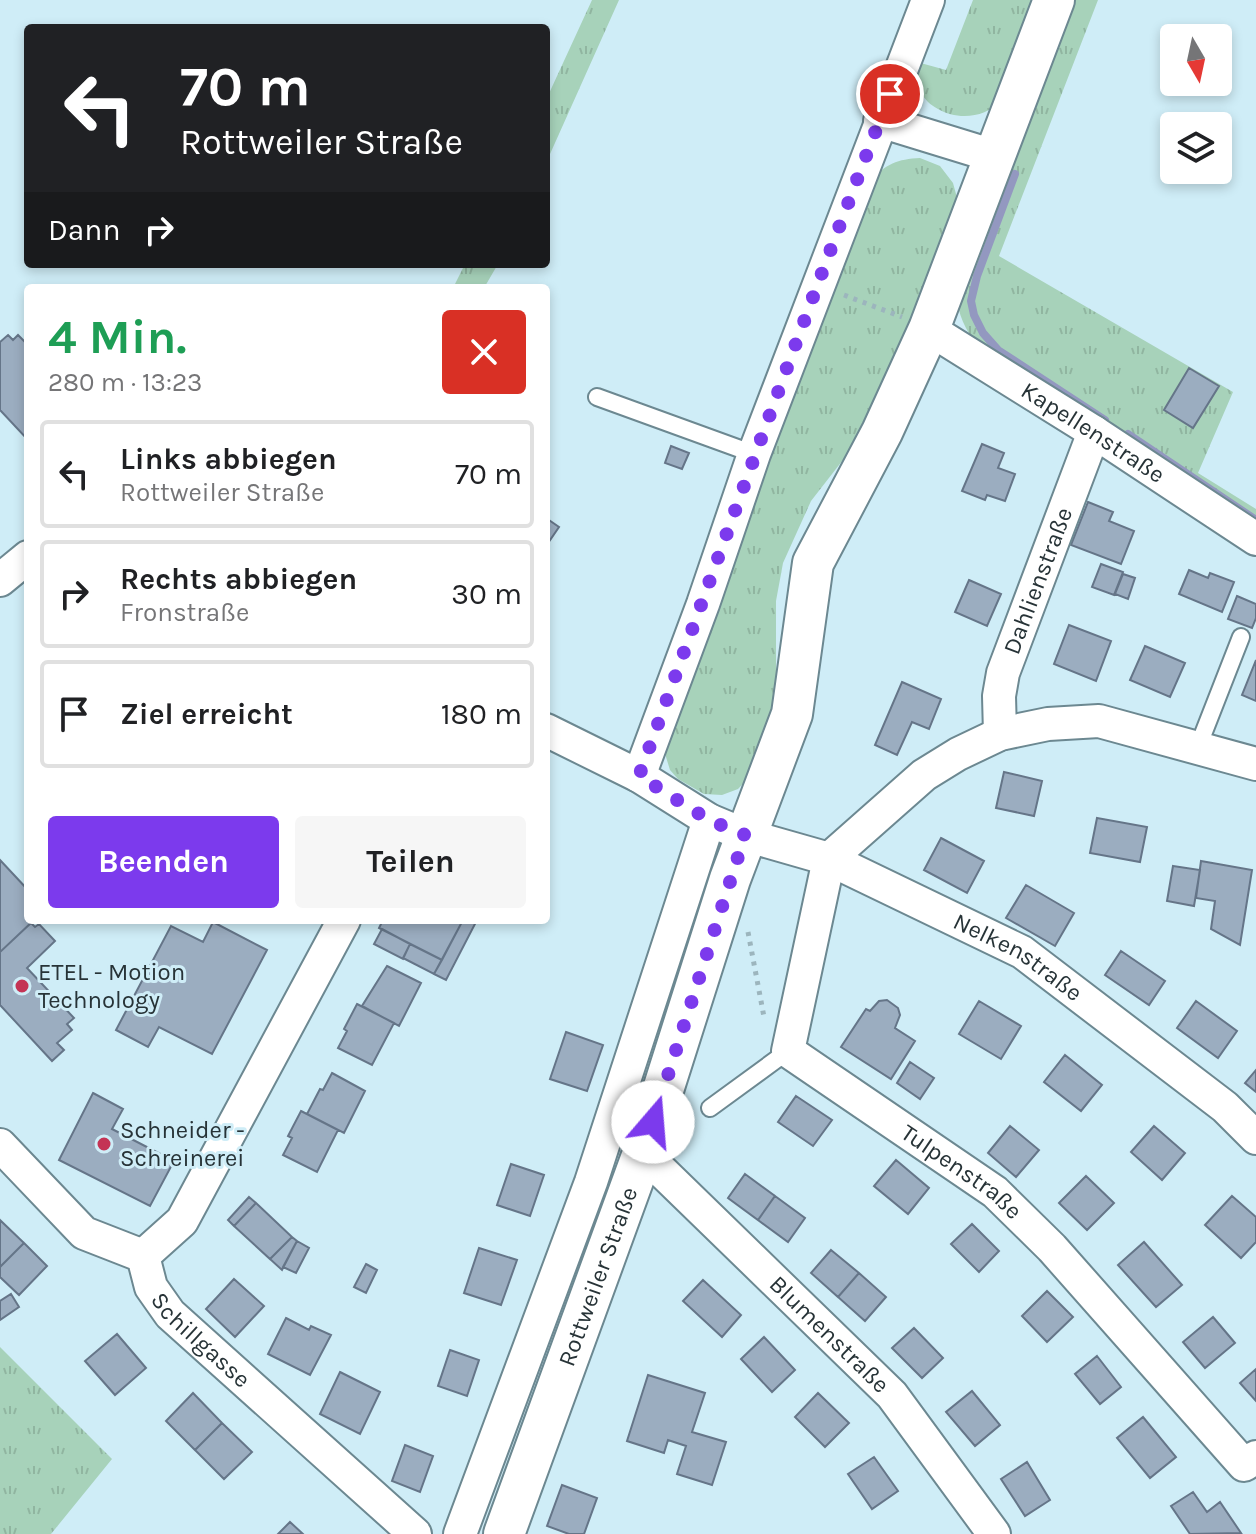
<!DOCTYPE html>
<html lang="de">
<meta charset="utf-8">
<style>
:root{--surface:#fff;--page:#f6f6f6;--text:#202124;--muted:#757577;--line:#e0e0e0;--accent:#7c3aed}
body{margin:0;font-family:Karla,sans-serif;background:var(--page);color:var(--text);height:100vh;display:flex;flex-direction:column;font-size:30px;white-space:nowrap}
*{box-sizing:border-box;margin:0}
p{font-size:26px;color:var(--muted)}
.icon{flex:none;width:44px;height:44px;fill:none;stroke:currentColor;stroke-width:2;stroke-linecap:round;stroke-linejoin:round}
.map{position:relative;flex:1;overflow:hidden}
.panel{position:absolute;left:24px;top:284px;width:526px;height:640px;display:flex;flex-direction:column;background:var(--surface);border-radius:8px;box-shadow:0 4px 12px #0003}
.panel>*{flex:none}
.top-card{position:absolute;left:24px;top:24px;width:526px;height:244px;border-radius:8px;box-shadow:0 4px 12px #0003;background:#202124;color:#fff;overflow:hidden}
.needle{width:52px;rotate:171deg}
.controls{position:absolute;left:1160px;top:24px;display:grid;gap:16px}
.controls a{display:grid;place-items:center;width:72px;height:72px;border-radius:8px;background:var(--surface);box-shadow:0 4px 12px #0003;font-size:40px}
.pin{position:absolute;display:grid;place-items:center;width:68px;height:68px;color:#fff;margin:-34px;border:4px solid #fff;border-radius:50%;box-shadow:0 2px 8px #0007}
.me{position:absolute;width:88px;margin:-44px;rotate:18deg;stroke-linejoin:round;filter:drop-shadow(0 0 6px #0008)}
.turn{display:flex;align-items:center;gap:28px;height:168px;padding:0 24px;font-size:36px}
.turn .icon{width:104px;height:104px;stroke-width:2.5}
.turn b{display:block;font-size:56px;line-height:68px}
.then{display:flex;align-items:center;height:76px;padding:0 24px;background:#0003;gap:16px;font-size:30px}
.round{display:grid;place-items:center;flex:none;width:84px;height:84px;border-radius:8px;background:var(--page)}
.head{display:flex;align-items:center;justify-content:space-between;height:136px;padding:0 24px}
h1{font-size:48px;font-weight:700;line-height:60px;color:#1e9e55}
.cta{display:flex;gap:16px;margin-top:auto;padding:16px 24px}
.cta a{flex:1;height:92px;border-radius:8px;background:var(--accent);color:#fff;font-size:32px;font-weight:700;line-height:92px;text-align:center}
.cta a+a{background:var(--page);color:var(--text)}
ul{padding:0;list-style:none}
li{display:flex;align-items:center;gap:24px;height:108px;margin:0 16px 12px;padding:0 8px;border:4px solid var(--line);border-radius:8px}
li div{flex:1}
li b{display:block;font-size:30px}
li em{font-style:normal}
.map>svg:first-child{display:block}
</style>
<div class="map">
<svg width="1256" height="1534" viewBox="0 0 1256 1534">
<defs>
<pattern id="grass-tufts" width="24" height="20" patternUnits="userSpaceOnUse" patternTransform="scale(2)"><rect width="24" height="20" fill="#a7d2ba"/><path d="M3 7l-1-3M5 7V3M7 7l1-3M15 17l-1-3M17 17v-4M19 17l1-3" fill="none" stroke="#90b5a0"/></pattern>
</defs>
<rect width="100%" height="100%" fill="#cfedf7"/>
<path fill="url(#grass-tufts)" d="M592 0H619L546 163V100Z
M973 0H1037C1028 23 1019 47 1011 70 1007 79 1005 92 1000 100 986 119 956 120 938 109 919 99 915 82 917 62L946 70Z
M1067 0H1098L999 256 1233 392 1198 473 1256 509V532L978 347C965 329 958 315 956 293Z
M920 158 940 166 953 183 959 205 935 279 853 447 811 501 783 563 776 601V684L769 728 754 772 738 789 722 795 704 794 678 779 670 770 666 757 665 742 871 181C885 164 898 159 920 158Z
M465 264H498L484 288H453Z
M0 1347 112 1459 51 1534H0Z"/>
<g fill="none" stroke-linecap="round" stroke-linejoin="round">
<path stroke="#9398c0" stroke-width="8" d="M1015 174 977 276 971 301 974 315 983 333 998 350 1105 420
M1128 434 1256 520"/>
</g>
<path fill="#9badc0" stroke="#657588" stroke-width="2" d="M8 335 13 340 18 335 28 345 25 353 28 357V440L0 410V342Z
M1189 368 1219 386 1193 428 1164 410Z
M982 444 1004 453 998 468 1015 474 1005 501 987 495 985 500 962 491Z
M671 446 689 453 682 469 665 463Z
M1088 502 1113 512 1109 521 1134 531 1121 564 1071 545Z
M546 518 559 527 546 546Z
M1101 564 1123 572 1114 595 1092 587Z
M1189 570 1208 578 1210 573 1234 582 1222 612 1179 594Z
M1123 574 1135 578 1128 599 1115 594Z
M969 580 1001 594 987 626 955 612Z
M1237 596 1256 604V618L1252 628 1228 619Z
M1069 625 1111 641 1096 681 1054 664Z
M1145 646 1185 663 1170 697 1130 680Z
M1256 660V701L1242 695Z
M902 682 941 699 929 729 912 722 897 755 875 745Z
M1004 772 1042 781 1034 816 996 808Z
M1097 818 1147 827 1140 862 1090 853Z
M941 838 984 861 967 893 924 870Z
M0 860 28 890V920H34L0 952Z
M1201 861 1252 870 1240 945 1211 929 1215 901 1196 898Z
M1173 866 1200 870 1194 906 1167 901Z
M1026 885 1074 913 1055 946 1006 918Z
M383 920H463L442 960 379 928Z
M463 920H477L446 980 434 974Z
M213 922 267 950 212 1054 159 1027 148 1047 116 1030 171 926 203 942Z
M31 923 35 927 39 924 55 941 27 968 74 1018 67 1024 72 1030 57 1043 64 1050 52 1061 0 1005V952Z
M382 929 410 944 403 959 374 944Z
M410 944 442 960 434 974 403 958Z
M1121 951 1165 981 1149 1005 1105 975Z
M387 966 421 983 399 1026 362 1006Z
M887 1000 898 1008 900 1015 895 1028 915 1041 891 1079 841 1047 866 1009 870 1011 879 1001Z
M979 1001 1021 1026 1001 1059 959 1034Z
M1196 1001 1237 1031 1218 1058 1177 1028Z
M357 1004 394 1023 372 1065 338 1048 347 1031 344 1029Z
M566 1032 603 1045 587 1091 550 1079Z
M1065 1055 1102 1085 1081 1111 1044 1082Z
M910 1062 934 1078 920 1099 897 1083Z
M1256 1070V1092L1245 1083Z
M332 1073 365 1091 344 1133 307 1114 320 1089 323 1090Z
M93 1093 123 1109 112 1129 174 1161 150 1206 59 1160Z
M796 1096 832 1120 813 1146 778 1122Z
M301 1111 338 1130 317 1172 283 1155 292 1138 288 1136Z
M1010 1126 1039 1150 1016 1177 988 1153Z
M1154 1126 1185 1153 1162 1180 1131 1152Z
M896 1160 929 1188 908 1214 874 1186Z
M511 1164 544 1175 530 1216 497 1205Z
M745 1174 775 1196 758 1220 728 1198Z
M1086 1176 1114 1203 1087 1230 1059 1203Z
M775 1196 805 1218 788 1242 758 1220Z
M1232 1196 1256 1217V1242L1241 1258 1205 1225Z
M249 1197 256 1203 234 1226 228 1220Z
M256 1203 292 1237 270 1259 234 1226Z
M0 1220 24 1243 0 1267Z
M972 1224 999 1251 979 1272 951 1244Z
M292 1237 297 1241 282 1270 270 1259Z
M297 1241 309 1248 296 1273 283 1267Z
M1144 1242 1182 1285 1156 1307 1118 1265Z
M24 1243 47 1266 19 1295 0 1277V1267Z
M479 1248 517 1260 501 1305 464 1293Z
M831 1250 859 1273 838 1297 811 1273Z
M366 1264 377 1270 366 1293 354 1287Z
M859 1273 886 1297 865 1321 838 1297Z
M234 1279 264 1306 235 1337 206 1309Z
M703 1280 741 1315 722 1337 683 1301Z
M1047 1291 1073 1317 1047 1342 1022 1316Z
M11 1294 19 1307 0 1320V1301Z
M1213 1317 1235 1343 1205 1368 1183 1342Z
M286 1318 309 1330 311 1326 331 1335 310 1375 268 1354Z
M914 1328 943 1358 922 1378 892 1348Z
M117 1334 146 1368 115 1395 85 1361Z
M764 1337 795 1370 772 1392 741 1359Z
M450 1350 479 1360 467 1396 438 1386Z
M1097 1356 1121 1387 1100 1404 1075 1374Z
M1256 1369V1401L1240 1383Z
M340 1372 380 1392 360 1434 320 1414Z
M648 1375 705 1393 692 1432 726 1442 712 1485 677 1474 686 1446 668 1440 664 1453 627 1441Z
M972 1391 1000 1425 975 1446 946 1412Z
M193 1393 222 1423 195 1450 166 1421Z
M818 1393 849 1423 825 1447 795 1417Z
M1143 1417 1176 1457 1150 1478 1117 1438Z
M222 1423 252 1452 224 1479 195 1450Z
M405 1445 433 1456 420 1492 392 1481Z
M874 1457 898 1491 872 1509 848 1474Z
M1027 1462 1050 1500 1025 1516 1001 1479Z
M562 1485 597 1498 584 1534H569L547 1526Z
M1193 1492 1207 1512 1220 1502 1241 1533 1190 1534 1171 1506Z
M290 1522 303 1534H278Z"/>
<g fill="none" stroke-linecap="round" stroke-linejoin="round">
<g stroke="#6c8891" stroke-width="20">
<path id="service" d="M597 397 754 454
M1198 747 1241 637
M710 1108 788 1051"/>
</g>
<g stroke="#6c8891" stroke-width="36">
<g id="minor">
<path d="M880 121 994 156"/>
<path id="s1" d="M929 329 1094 432 1256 539"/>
<path d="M0 580 28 557"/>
<path id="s2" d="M546 730 639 776 709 820 745 835 829 859 1022 952 1225 1107 1256 1138"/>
<path id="s3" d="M1000 734 999 696 1003 673 1094 432"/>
<path id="s4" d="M1256 764 1099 721 1048 724 1000 734 958 754 924 775 829 859 788 1051 995 1192 1052 1248 1244 1465 1256 1457"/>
<path d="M639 776 703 604 754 454 928 0"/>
<path id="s5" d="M0 1145 84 1233 143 1256 151 1287 170 1314 415 1534"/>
<path id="s6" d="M643 1153 892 1395 994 1534"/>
<path d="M143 1256 182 1221 344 920"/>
<path d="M460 1534 591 1182 709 820"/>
</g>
</g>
<g stroke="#6c8891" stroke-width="44">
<g id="tertiary">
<path id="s7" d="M504 1534 643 1153 730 879 792 714 813 563 882 432 929 329 1054 0"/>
</g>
</g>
<path stroke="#9cb5bd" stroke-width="5" stroke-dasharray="4 6" stroke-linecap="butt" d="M844 295 902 317
M748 932 764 1017"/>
<use href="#service" stroke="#fff" stroke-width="16"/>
<use href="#minor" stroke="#fff" stroke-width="32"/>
<use href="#tertiary" stroke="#fff" stroke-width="40"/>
</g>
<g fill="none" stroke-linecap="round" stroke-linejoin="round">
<path stroke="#7c3aed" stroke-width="14" stroke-dasharray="0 25.2" d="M653 1122 745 835 709 820 639 776C722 549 802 320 890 94"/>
</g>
<g fill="#c43455" stroke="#cfedf7" stroke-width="3">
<circle cx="22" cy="986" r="8"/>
<circle cx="104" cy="1144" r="8"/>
</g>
<g text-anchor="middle" stroke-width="6" stroke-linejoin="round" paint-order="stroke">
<g font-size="24" fill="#273337" stroke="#cfedf7">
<text dy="8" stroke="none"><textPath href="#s1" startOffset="194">Kapellenstraße</textPath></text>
<text dy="8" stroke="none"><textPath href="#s3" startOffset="160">Dahlienstraße</textPath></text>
<text dy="8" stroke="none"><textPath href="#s2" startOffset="526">Nelkenstraße</textPath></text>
<text dy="8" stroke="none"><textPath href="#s4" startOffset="884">Tulpenstraße</textPath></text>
<text dy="8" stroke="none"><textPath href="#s7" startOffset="274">Rottweiler Straße</textPath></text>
<text dy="8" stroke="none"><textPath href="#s6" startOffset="260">Blumenstraße</textPath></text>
<text dy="8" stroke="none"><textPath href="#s5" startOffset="290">Schillgasse</textPath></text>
</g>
<g font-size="24" fill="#273337" stroke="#cfedf7" text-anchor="start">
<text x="38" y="980">ETEL - Motion<tspan x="38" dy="28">Technology</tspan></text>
<text x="120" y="1138">Schneider -<tspan x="120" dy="28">Schreinerei</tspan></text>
</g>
</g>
</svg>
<div class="controls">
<a><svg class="needle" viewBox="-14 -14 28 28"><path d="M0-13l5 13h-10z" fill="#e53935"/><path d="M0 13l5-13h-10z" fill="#757577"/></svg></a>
<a><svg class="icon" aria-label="layers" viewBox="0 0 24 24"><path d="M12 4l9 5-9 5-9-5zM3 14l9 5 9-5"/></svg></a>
</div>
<div class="pin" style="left:890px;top:94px;background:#d93025"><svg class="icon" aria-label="arrive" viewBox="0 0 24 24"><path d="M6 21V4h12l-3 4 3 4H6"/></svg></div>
<svg class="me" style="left:653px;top:1122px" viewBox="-20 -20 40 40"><circle r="19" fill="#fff"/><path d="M0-13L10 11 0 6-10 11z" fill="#7c3aed"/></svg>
<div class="top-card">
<div class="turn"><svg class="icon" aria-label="left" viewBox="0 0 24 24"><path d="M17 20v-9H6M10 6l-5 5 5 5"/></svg><div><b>70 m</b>Rottweiler Straße</div></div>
<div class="then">Dann<svg class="icon" aria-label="right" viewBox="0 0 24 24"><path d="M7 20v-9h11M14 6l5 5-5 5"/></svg></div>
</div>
<section class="panel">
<div class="head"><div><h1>4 Min.</h1><p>280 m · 13:23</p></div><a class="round" style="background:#d93025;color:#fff"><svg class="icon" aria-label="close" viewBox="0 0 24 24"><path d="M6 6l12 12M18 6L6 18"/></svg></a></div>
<ul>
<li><svg class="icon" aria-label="left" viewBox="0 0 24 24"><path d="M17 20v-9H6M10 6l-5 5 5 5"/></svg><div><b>Links abbiegen</b><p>Rottweiler Straße</p></div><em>70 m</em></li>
<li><svg class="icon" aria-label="right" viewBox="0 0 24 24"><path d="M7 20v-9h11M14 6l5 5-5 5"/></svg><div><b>Rechts abbiegen</b><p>Fronstraße</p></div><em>30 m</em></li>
<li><svg class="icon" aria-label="arrive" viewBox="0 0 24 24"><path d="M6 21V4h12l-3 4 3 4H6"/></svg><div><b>Ziel erreicht</b></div><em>180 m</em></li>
</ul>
<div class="cta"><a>Beenden</a><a>Teilen</a></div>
</section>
</div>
